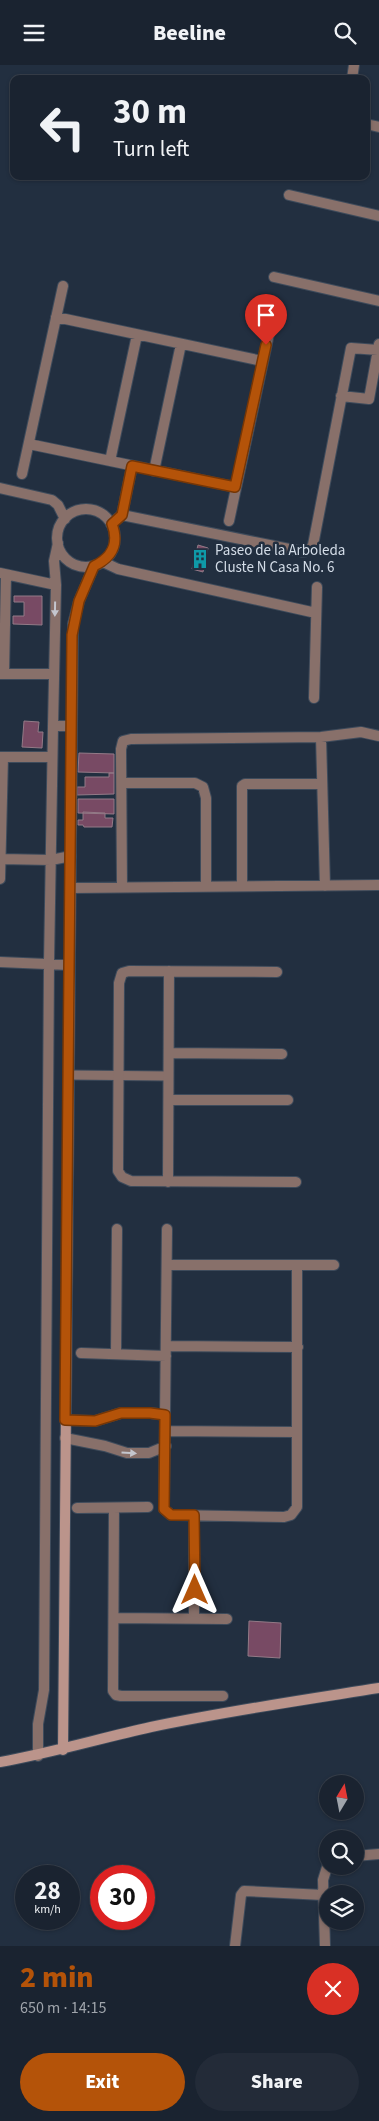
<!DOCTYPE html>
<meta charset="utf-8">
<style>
:root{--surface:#1a2330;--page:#232b38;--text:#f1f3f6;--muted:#9fa4ab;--line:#38404c;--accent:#b45309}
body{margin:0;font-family:"Source Sans 3",sans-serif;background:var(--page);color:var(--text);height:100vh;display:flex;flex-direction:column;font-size:19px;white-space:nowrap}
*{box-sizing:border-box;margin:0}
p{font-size:16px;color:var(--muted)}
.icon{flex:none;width:28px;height:28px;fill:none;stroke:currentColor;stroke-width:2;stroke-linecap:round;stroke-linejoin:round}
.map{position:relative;height:1881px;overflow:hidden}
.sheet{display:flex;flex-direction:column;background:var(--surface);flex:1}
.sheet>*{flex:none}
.guide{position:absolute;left:10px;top:10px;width:360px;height:105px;border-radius:10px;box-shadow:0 1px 4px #0004,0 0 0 1px var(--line);background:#1a2330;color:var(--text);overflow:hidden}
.needle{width:32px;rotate:10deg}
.controls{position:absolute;left:319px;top:1710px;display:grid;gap:10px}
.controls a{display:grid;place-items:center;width:45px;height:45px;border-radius:50%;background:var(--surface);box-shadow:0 1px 4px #0004,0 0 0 1px var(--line);font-size:25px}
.speed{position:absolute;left:15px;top:1800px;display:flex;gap:10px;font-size:25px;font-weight:700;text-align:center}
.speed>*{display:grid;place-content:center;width:65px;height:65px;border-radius:50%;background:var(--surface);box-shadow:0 1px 4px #0004,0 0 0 1px var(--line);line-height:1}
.speed small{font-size:12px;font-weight:400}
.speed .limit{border:8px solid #d22;background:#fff;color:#111}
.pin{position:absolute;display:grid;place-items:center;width:42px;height:42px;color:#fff;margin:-51px -21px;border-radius:50% 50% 50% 0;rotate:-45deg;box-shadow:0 0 5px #0007}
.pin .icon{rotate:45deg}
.me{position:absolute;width:55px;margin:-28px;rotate:0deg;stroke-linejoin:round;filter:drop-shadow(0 0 4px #0008)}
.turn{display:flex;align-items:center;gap:18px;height:105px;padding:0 20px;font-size:22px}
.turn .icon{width:65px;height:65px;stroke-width:2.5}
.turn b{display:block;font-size:35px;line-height:42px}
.round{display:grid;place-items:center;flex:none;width:52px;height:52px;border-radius:26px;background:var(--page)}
.overview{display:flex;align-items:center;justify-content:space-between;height:85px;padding:0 20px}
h1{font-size:30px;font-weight:800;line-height:38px;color:var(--accent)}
.button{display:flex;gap:10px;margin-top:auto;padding:10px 20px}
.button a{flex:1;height:58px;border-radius:30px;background:var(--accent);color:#fff;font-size:20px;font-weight:800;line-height:58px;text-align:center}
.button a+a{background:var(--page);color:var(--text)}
header{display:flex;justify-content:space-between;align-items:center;height:65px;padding:0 20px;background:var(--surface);font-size:22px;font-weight:800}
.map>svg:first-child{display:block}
</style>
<header><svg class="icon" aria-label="menu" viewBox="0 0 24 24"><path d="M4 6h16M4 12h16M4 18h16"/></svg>Beeline<svg class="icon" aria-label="search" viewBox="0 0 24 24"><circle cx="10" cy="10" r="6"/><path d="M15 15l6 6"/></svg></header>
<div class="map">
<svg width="379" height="1881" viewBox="0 0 379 1881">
<rect width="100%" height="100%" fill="#222f40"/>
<path fill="#784a64" stroke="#937a87" d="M198 480 208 483 203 507 192 504Z
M14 531H42V560L13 559V551H24V537H14Z
M24 656 39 657 38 667H43L42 683 22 682Z
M79 688 114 689V708L78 707Z
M109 708H114V729L77 730V722H85V712H109Z
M78 734H114V749L78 748Z
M83 747 105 748V753H113L112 762H84L83 760H78V755H83Z
M249 1556 281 1558 280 1593 248 1591Z"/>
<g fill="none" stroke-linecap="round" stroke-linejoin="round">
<g stroke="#3e4b5b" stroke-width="11">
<path id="lane" d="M69 1010 168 1011"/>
</g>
<g stroke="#3e4b5b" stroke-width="12">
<path id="street" d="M352 14 354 0
M366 59 379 62
M289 130 379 151
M274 212 379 236
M56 252 262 296
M341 331 369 334 379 279
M29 379 235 422
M110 396 137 270
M154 406 181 279
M22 409 63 221
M0 423 52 435 58 440 65 454
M57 473a29 29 0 1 1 58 0a29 29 0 1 1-58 0Z
M122 450 132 401
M229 456 270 264
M111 459 122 450 304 487 309 485 313 480 351 283 378 285
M58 478 54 496 56 520 53 661H72L73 559 79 536 94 501
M103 497 118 504 316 548
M0 508 56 520
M0 609H53
M4 609 6 510
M314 633 317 522
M321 672 325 821
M0 692H52
M123 718H195L203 722 206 733V821
M1 794 51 795 71 791
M0 814 3 692
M242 820V721L245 719H322
M122 822 121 684 123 676 131 674 321 672 361 667 379 671
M70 823 379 820
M0 897 69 900
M277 907 129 906 122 908 119 918 118 1106 122 1112 131 1116 296 1117
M169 988 282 989
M169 1035H288
M168 1117 169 906
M167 1164 164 1444 171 1450 284 1452 291 1450 297 1442V1200
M167 1200H334
M166 1281 298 1282
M81 1288 166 1291
M116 1289 117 1164
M65 1355 95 1356 121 1348H151L165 1350
M165 1366 297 1367
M65 1373 105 1381 127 1388H149L166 1381
M77 1443 148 1442
M114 1443 113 1626 116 1630 121 1631H223
M114 1553 227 1554
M194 1553V1450
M38 1691V1659L44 1625 49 898 53 661
M355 1791 379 1789
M235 1881 241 1830 244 1826 323 1830
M325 1881 323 1815 328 1799"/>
</g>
<g stroke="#3e4b5b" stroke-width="12">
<path id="secondary" d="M63 1685 72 661
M0 1697C51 1688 101 1673 151 1662 227 1646 303 1635 379 1623"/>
</g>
<use href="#lane" stroke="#88706a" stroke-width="9"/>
<use href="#street" stroke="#88706a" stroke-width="10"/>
<use href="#secondary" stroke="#bb948b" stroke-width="10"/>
</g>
<defs><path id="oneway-solid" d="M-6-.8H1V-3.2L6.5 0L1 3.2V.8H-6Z" transform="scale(1.25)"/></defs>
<g fill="#c4c6ce">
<use href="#oneway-solid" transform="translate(55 544) rotate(91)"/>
<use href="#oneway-solid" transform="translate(129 1388) rotate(4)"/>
</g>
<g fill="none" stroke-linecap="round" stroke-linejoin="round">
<g stroke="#753606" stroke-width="12">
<path id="route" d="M195 1525 194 1450H171L164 1444 165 1350 150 1348H121L95 1356 65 1355 72 570 79 536 94 501C113 492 119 478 112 459L122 450 132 401 235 422 266 280"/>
</g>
<use href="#route" stroke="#b45309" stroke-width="9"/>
</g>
<defs>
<g id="building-bare" transform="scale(1.5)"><path d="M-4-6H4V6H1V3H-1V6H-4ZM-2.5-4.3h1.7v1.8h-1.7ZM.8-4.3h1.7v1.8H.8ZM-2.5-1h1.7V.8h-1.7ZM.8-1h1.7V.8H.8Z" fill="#0f9aa8" stroke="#222f40" stroke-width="2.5" paint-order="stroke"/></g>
</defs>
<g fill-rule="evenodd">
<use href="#building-bare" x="200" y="494"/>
</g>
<g text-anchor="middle" stroke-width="5" stroke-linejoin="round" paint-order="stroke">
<g font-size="15" fill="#d3dce7" stroke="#222f40" text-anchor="start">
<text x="215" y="490">Paseo de la Arboleda<tspan x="215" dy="17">Cluste N Casa No. 6</tspan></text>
</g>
</g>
</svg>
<div class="controls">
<a><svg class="needle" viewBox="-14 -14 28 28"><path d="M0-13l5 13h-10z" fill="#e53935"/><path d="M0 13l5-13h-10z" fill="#9fa4ab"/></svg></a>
<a><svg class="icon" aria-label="search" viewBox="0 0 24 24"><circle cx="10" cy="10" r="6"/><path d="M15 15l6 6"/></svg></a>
<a><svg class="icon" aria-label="layers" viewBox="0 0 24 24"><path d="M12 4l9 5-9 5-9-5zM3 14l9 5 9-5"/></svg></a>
</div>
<div class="speed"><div>28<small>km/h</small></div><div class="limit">30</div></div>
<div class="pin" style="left:266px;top:280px;background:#d93025"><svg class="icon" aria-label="arrive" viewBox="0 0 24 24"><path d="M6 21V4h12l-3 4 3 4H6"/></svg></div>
<svg class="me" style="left:195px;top:1525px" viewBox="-20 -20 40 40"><path d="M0-17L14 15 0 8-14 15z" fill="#b45309" stroke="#fff" stroke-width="4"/></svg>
<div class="guide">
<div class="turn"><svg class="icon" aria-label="left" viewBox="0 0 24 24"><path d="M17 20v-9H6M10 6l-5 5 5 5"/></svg><div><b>30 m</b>Turn left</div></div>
</div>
</div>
<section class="sheet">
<div class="overview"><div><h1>2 min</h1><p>650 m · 14:15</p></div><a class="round" style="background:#d93025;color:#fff"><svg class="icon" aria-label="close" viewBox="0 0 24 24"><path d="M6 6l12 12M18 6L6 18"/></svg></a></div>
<div class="button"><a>Exit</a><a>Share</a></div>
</section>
